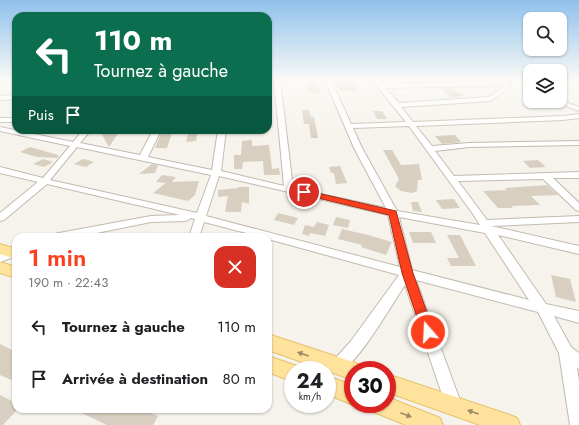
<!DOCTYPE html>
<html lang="fr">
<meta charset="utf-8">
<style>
:root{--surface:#fff;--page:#f2f2f2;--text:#202124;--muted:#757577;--accent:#fc3f1d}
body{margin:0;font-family:Jost,sans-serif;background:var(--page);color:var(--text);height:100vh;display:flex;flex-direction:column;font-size:15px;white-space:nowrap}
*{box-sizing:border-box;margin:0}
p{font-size:13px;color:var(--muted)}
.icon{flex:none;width:22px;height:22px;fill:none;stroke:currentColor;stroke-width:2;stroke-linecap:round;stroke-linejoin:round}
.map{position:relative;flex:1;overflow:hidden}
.details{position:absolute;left:12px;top:233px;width:260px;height:180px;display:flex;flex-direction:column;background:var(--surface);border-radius:12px;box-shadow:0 1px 3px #0004}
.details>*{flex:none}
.banner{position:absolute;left:12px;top:12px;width:260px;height:122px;border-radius:12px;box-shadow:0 1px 3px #0004;background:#0b6e4f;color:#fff;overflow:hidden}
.fabs{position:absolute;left:523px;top:12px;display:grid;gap:8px}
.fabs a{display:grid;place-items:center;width:44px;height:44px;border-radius:8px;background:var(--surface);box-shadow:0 1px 3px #0004;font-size:20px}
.speed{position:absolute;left:284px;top:361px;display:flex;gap:8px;font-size:20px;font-weight:700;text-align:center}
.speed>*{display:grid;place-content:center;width:52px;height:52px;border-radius:50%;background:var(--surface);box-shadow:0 1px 3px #0004;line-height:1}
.speed small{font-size:10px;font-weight:400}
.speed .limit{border:6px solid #d22;background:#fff;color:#111}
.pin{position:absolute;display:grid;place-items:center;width:34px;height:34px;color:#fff;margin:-17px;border:2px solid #fff;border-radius:50%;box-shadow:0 1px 4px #0007}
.me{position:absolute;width:44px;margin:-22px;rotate:341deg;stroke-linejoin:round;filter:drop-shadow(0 0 3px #0008)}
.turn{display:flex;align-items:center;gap:14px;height:84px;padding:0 16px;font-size:18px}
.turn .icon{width:52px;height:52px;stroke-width:2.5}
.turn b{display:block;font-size:28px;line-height:34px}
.then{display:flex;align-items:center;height:38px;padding:0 16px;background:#0003;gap:8px;font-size:15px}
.round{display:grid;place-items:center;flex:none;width:42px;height:42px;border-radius:12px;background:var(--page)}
.summary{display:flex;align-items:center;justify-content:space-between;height:68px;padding:0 16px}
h1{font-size:24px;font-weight:600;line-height:30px;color:var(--accent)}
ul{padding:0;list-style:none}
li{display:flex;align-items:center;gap:12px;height:52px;padding:0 16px}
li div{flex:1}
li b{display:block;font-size:15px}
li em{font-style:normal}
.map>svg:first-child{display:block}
</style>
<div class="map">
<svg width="579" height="425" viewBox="0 0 579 425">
<rect width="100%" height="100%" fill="#f6f3ec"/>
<path fill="#d8cfc1" d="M351 80 357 91H339L334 81Z
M305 81H315L320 93 308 92Z
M441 88H452L464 96 450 97Z
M302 110H309L311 117H314L318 138H311L309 124H304Z
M373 111H382L387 119H377Z
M173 130 167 148H155L162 131Z
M189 131H198L196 141 186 142Z
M119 132 109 147 101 133Z
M455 135 461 142 442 144 435 136Z
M252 140V146L269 145 272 169 279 168 280 175H264L263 161 243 162 242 169H234V155H241L242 141Z
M30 147 58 155V158L37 157 20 152Z
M383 150H392L401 165 419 164 422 180H418L417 191 412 193 401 191 395 186 399 179Z
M43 159 53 162 44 167 33 164Z
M83 159H84L94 162 86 167 74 164Z
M538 160 546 167 530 168 523 161Z
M152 164 158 165 155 173 139 174Z
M340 166 347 183 336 184 334 173H331L329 167Z
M162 175 176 177 172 182 199 181 195 195 188 201 153 193 166 183 156 182Z
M547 185 558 195 531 196 540 205 511 206 513 208H498L483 191 507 190 505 188Z
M238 187H249V204L242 202 241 212H225L228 196 218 197V190L238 188Z
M454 199 460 208 442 209 436 200Z
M411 202H418L422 212 413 211Z
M278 213 298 218 294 225 274 220Z
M336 217 350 220 348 228 333 225Z
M317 222 329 225 325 236 310 233 309 236 302 234 305 225 314 227Z
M342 229 368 235 392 242 386 255 361 247 362 245 338 239Z
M409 232H431L436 243H413Z
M447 235H460L476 266H451L447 258H459Z
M551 275 570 279 576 302 556 297Z
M0 344 16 352V382L0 375Z
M0 395 16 403V411L3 425H0Z
M73 409H142L158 416 153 425H107Z"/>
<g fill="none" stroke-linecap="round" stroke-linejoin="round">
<g stroke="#c2bbae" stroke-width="2">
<path id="minor" d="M0 80H16V82L0 83Z
M274 80H280L293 188 386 208 354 148 325 80H331L351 124 406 122 372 80H378L382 84 485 82 506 80 511 86 491 101 401 107 413 122 563 116 579 114V118L563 120 416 126 432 146 469 143 579 141V145L469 147 435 151 454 176 579 172V178H553L579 203V211L576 210 543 179 458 181 487 220 579 216V222L491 226 579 246V254L498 235 546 304 579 311V323L554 316 571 347 579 353V369L577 368 579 381V425H570L559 353 538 312 416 280 462 406 460 412 454 414 448 412 446 406 405 285C392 304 357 366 338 373L333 371 330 366 333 361 351 341 399 275 268 239V237H262L204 222 199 237H189L195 219 191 218 186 221 151 222 77 237H54L55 234 59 233 151 216 180 215 47 184 4 220 0 221V213L38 182 0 173V167L43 178 70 146 0 131V127L73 142 83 130H91L80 143 140 155 153 130H161L148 157 212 170 218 130H226L221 171 284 186ZM502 83 505 86 489 97 399 103 385 88 485 86ZM409 126 473 214 480 225 397 211 362 148 353 128ZM77 147 211 175 197 213 50 180ZM219 176 388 215 400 267 206 216ZM399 217 485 233 529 300 412 270Z
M560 80 579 81V85L560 81Z
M16 95V99L0 100V96Z
M563 101 579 107V111L561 104 560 103Z
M0 118H16V122H0Z
M16 247V256L0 262V253Z"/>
</g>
<g stroke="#e6c16a" stroke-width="2">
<path id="major" d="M0 244 16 249V259L0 254Z
M0 262 16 267V278L0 273Z
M268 334 353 362 360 365 362 370H353V380L268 350Z
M268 356 300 367 301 370H293V382L268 372Z
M387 374 510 415 517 418 520 425H480L387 392Z
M327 376 353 385V404H355L353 405 327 394Z
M387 397 440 418 443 425H406L371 411 368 404H387Z"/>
</g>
<use href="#minor" fill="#fff" fill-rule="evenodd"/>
<use href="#major" fill="#ffe39c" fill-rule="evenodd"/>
</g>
<defs><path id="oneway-solid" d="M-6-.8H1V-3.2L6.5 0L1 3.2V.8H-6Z"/></defs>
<g fill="#9c8c66">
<use href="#oneway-solid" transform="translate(303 354) rotate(-161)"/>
<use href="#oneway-solid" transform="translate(473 412) rotate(-161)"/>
<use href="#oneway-solid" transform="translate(406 415) rotate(21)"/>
</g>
<linearGradient id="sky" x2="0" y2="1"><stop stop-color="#8fc1ec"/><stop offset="0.58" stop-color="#fbfaf6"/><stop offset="1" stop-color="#fbfaf6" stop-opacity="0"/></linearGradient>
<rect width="579" height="139" fill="url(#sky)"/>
<path fill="#fc3f1d" stroke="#a42913" d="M304 190 396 211 413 273 434 332 433 336 428 338 423 336 422 332 402 273 389 215 301 194 299 192Z"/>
</svg>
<div class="fabs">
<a><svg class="icon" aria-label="search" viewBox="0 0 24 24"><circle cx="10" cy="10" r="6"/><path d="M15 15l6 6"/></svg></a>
<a><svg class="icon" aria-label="layers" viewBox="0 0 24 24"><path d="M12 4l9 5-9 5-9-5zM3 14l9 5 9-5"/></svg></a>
</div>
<div class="speed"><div>24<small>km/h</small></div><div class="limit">30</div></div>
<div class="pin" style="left:304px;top:192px;background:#d93025"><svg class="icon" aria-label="arrive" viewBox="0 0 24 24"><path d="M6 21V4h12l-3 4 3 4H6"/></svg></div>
<svg class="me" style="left:428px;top:332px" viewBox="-20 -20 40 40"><circle r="17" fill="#fc3f1d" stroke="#fff" stroke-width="3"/><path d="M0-11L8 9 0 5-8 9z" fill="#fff"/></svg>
<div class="banner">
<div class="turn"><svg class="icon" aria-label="left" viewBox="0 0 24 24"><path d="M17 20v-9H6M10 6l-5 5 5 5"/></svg><div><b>110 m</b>Tournez à gauche</div></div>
<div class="then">Puis<svg class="icon" aria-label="arrive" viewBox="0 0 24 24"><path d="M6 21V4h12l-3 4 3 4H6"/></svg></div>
</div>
<section class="details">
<div class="summary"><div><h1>1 min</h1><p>190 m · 22:43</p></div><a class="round" style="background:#d93025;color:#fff"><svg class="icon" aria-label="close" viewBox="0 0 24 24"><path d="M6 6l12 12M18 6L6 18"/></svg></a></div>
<ul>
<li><svg class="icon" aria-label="left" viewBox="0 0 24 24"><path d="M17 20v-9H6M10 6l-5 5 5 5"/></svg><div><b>Tournez à gauche</b></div><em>110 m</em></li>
<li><svg class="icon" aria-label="arrive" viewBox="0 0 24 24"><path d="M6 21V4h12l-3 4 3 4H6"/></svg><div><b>Arrivée à destination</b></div><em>80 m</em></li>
</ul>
</section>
</div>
